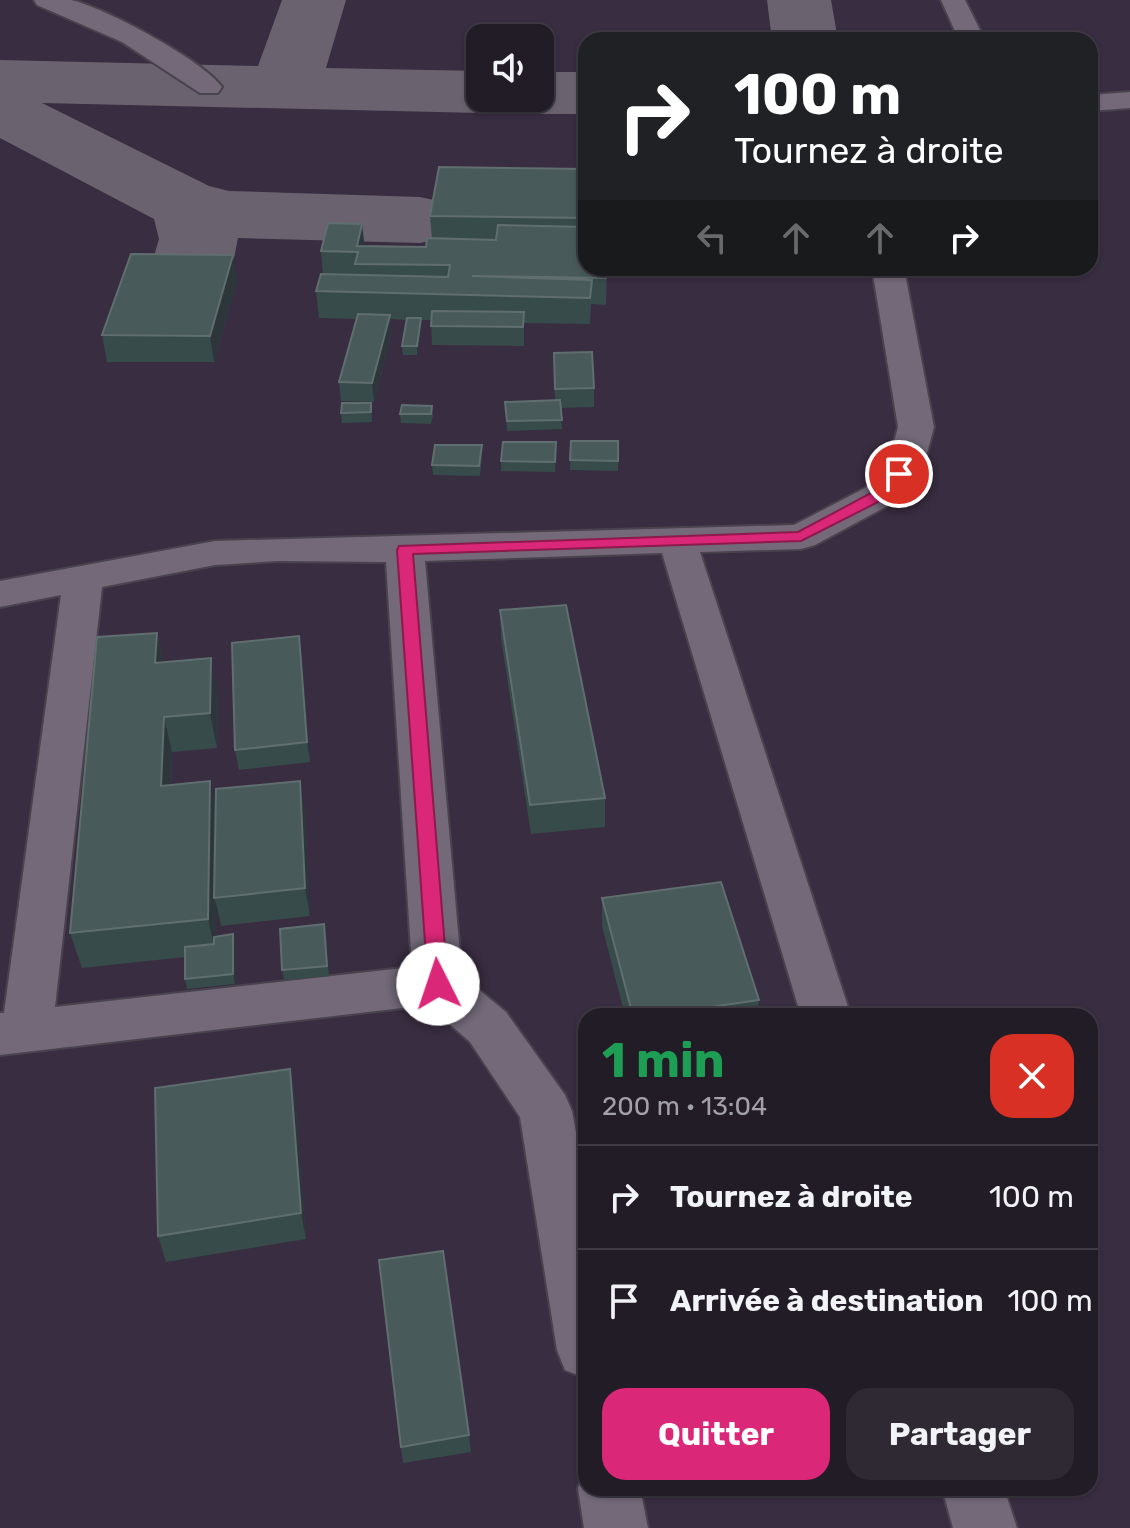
<!DOCTYPE html>
<html lang="fr">
<meta charset="utf-8">
<style>
:root{--surface:#221c27;--page:#2e2933;--text:#f1f3f6;--muted:#a2a1a7;--line:#3f3a44;--accent:#db2777}
body{margin:0;font-family:Rubik,sans-serif;background:var(--page);color:var(--text);height:100vh;display:flex;flex-direction:column;font-size:30px;white-space:nowrap}
*{box-sizing:border-box;margin:0}
p{font-size:26px;color:var(--muted)}
.icon{flex:none;width:44px;height:44px;fill:none;stroke:currentColor;stroke-width:2;stroke-linecap:round;stroke-linejoin:round}
.map{position:relative;flex:1;overflow:hidden}
.panel{position:absolute;left:578px;top:1008px;width:520px;height:488px;display:flex;flex-direction:column;background:var(--surface);border-radius:24px;box-shadow:0 2px 6px #0004,0 0 0 2px var(--line)}
.panel>*{flex:none}
.guide{position:absolute;left:578px;top:32px;width:520px;height:244px;border-radius:24px;box-shadow:0 2px 6px #0004,0 0 0 2px var(--line);background:#202124;color:#fff;overflow:hidden}
.fabs{position:absolute;left:466px;top:24px;display:grid;gap:16px}
.fabs a{display:grid;place-items:center;width:88px;height:88px;border-radius:16px;background:var(--surface);box-shadow:0 2px 6px #0004,0 0 0 2px var(--line);font-size:40px}
.pin{position:absolute;display:grid;place-items:center;width:68px;height:68px;color:#fff;margin:-34px;border:4px solid #fff;border-radius:50%;box-shadow:0 2px 8px #0007}
.me{position:absolute;width:88px;margin:-44px;rotate:356deg;stroke-linejoin:round;filter:drop-shadow(0 0 6px #0008)}
.turn{display:flex;align-items:center;gap:28px;height:168px;padding:0 24px;font-size:36px}
.turn .icon{width:104px;height:104px;stroke-width:2.5}
.turn b{display:block;font-size:56px;line-height:68px}
.lanes{display:flex;align-items:center;height:76px;padding:0 24px;background:#0003;justify-content:center;gap:40px;direction:ltr}
.lanes .off{opacity:.35}
.round{display:grid;place-items:center;flex:none;width:84px;height:84px;border-radius:24px;background:var(--page)}
.head{display:flex;align-items:center;justify-content:space-between;height:136px;padding:0 24px}
h1{font-size:48px;font-weight:700;line-height:60px;color:#1e9e55}
.action{display:flex;gap:16px;margin-top:auto;padding:16px 24px}
.action a{flex:1;height:92px;border-radius:24px;background:var(--accent);color:#fff;font-size:32px;font-weight:700;line-height:92px;text-align:center}
.action a+a{background:var(--page);color:var(--text)}
ul{padding:0;list-style:none}
li{display:flex;align-items:center;gap:24px;height:104px;padding:0 24px;border-top:2px solid var(--line)}
li div{flex:1}
li b{display:block;font-size:30px}
li em{font-style:normal}
.map>svg:first-child{display:block}
</style>
<div class="map">
<svg width="1130" height="1528" viewBox="0 0 1130 1528">
<rect width="100%" height="100%" fill="#2e2634"/>
<path fill="#392d41" fill-rule="evenodd" d="M0 0H1130V1528H0ZM480 38H540V98H480ZM586 40H1090V268H586ZM586 1016H1090V1488H586Z"/>
<g fill="none" stroke-linecap="round" stroke-linejoin="round">
<path fill="#6a636f" fill-rule="evenodd" d="M282 0H346L326 68 480 71V98H540V72H586V114H540L515 108 510 100 505 107 480 113 42 103 209 186 229 191 420 197 448 203 459 220 448 237 420 243 238 238 231 273 219 290 190 298 161 290 149 273 159 239 154 219 0 138V60L258 66Z
M767 0H831L838 40H772Z"/>
<g stroke="#49434e" stroke-width="4">
<path id="minor" d="M34 0C46 0 60 0 71 0 104 7 204 61 222 87L218 93H200L122 42 37 5Z
M941 0H965L985 40H959Z
M1130 92V108L1090 111V95Z
M872 268H904L934 427 926 457 912 482 891 504 815 545 801 549 700 552 851 1016H801L662 553 425 561 462 976 506 1012 565 1095 572 1111 586 1187V1378L565 1370 557 1350 520 1117 470 1042 428 1005 0 1055V1013H4L61 595 0 607V581L215 541 794 525 865 488 883 469 890 457 898 427ZM278 561 386 562 412 967 55 1007 102 587 215 565Z
M586 1468V1488H640L648 1528H584L578 1488Z
M942 1488H1004L1017 1528H953Z"/>
</g>
<use href="#minor" fill="#736979" fill-rule="evenodd"/>
</g>
<path fill="#374b4a" d="M586 169V268H607L606 305 591 304 590 324 524 323V346L432 345 431 320H421L422 328 417 355H403L402 346 406 320 390 319 391 334 374 402 341 401 339 382 357 319 319 318 316 291 323 274 321 251 364 246 426 247 432 239 430 216Z
M237 281 214 362H107L102 335Z
M554 353 594 388V407L561 408 562 429 507 431 505 402 555 400Z
M371 403 372 422 342 423 341 413Z
M432 406 433 416 431 424 401 423 400 414Z
M571 441H618V471L570 470Z
M556 442 555 472 501 471V461Z
M482 455 480 476 433 475 432 465Z
M500 610 605 798V827L531 834 501 638Z
M157 633 163 662 218 694 217 748 172 752 171 785 215 806 305 809 310 916 221 926 217 907 216 936 233 934 235 944V984L187 989 185 979V957L82 968 70 933Z
M299 636 302 656 310 762 239 770 235 750Z
M602 898 759 1000 757 1016H625L602 926Z
M325 934 329 976 284 980 282 970Z
M290 1069 295 1096 306 1239 166 1262 158 1236Z
M469 1435 471 1452 403 1463 401 1447Z"/>
<path fill="#2c363b" d="M362 224 365 249 357 246Z
M233 255 237 281 214 362 210 336Z
M390 315 391 334 374 402 372 383Z
M421 318 422 328 417 355V346Z
M157 633 164 668 155 663Z
M299 636 302 656 310 762 307 742Z
M211 658 218 694 217 748 210 713Z
M164 717 172 752 169 821 161 786Z
M210 781 218 817 214 898 217 907 216 954 208 919Z
M300 781 305 809 310 916 305 888Z
M233 934 235 944V984L233 974Z
M290 1069 295 1096 306 1239 301 1213Z"/>
<path fill="#495a5a" stroke="#606e6f" stroke-width="2" d="M439 167 586 169V218L430 216Z
M328 223 362 224 357 246 426 247 427 238 496 240 498 225 586 227V268H607L606 278 472 276 592 280 590 298 316 291 321 274 448 277 450 265 355 264 358 252 321 251Z
M131 254 233 255 210 336 102 335Z
M432 311 524 312 523 327 431 326Z
M358 314 390 315 372 383 339 382Z
M407 318H421L417 346H402Z
M592 352 594 388 555 389 554 353Z
M560 400 562 420 507 421 505 402Z
M342 403H371V412L341 413Z
M402 405 432 406 431 414H400Z
M571 441H618V461L570 460Z
M503 442H556L555 462 501 461Z
M435 445H482L479 466 432 465Z
M566 605 605 798 530 805 500 610Z
M157 633 155 663 211 658 210 713 164 717 161 786 210 781 208 919 70 933 97 637Z
M299 636 307 742 235 750 232 643Z
M300 781 305 888 214 898 216 789Z
M721 882 759 1000 649 1016H633L602 898Z
M324 924 327 966 282 970 280 929Z
M233 934V974L185 979V947L214 944V937Z
M290 1069 301 1213 158 1236 155 1088Z
M443 1251 469 1435 401 1447 379 1260Z"/>
<path fill="#db2777" stroke="#8e194d" stroke-width="2" d="M899 469 907 474 884 499 801 541 413 554 448 984 445 989H431L428 984 397 550 399 546 798 532 873 492 894 471Z"/>
</svg>
<div class="fabs">
<a><svg class="icon" aria-label="sound" viewBox="0 0 24 24"><path d="M4 9h4l5-4v14l-5-4H4zM17 9q2 3 0 6"/></svg></a>
</div>
<div class="pin" style="left:899px;top:474px;background:#d93025"><svg class="icon" aria-label="arrive" viewBox="0 0 24 24"><path d="M6 21V4h12l-3 4 3 4H6"/></svg></div>
<svg class="me" style="left:438px;top:984px" viewBox="-20 -20 40 40"><circle r="19" fill="#fff"/><path d="M0-13L10 11 0 6-10 11z" fill="#db2777"/></svg>
<div class="guide">
<div class="turn"><svg class="icon" aria-label="right" viewBox="0 0 24 24"><path d="M7 20v-9h11M14 6l5 5-5 5"/></svg><div><b>100 m</b>Tournez à droite</div></div>
<div class="lanes"><svg class="icon off" aria-label="left" viewBox="0 0 24 24"><path d="M17 20v-9H6M10 6l-5 5 5 5"/></svg><svg class="icon off" aria-label="ahead" viewBox="0 0 24 24"><path d="M12 20V5M6 11l6-6 6 6"/></svg><svg class="icon off" aria-label="ahead" viewBox="0 0 24 24"><path d="M12 20V5M6 11l6-6 6 6"/></svg><svg class="icon" aria-label="right" viewBox="0 0 24 24"><path d="M7 20v-9h11M14 6l5 5-5 5"/></svg></div>
</div>
<section class="panel">
<div class="head"><div><h1>1 min</h1><p>200 m · 13:04</p></div><a class="round" style="background:#d93025;color:#fff"><svg class="icon" aria-label="close" viewBox="0 0 24 24"><path d="M6 6l12 12M18 6L6 18"/></svg></a></div>
<ul>
<li><svg class="icon" aria-label="right" viewBox="0 0 24 24"><path d="M7 20v-9h11M14 6l5 5-5 5"/></svg><div><b>Tournez à droite</b></div><em>100 m</em></li>
<li><svg class="icon" aria-label="arrive" viewBox="0 0 24 24"><path d="M6 21V4h12l-3 4 3 4H6"/></svg><div><b>Arrivée à destination</b></div><em>100 m</em></li>
</ul>
<div class="action"><a>Quitter</a><a>Partager</a></div>
</section>
</div>
